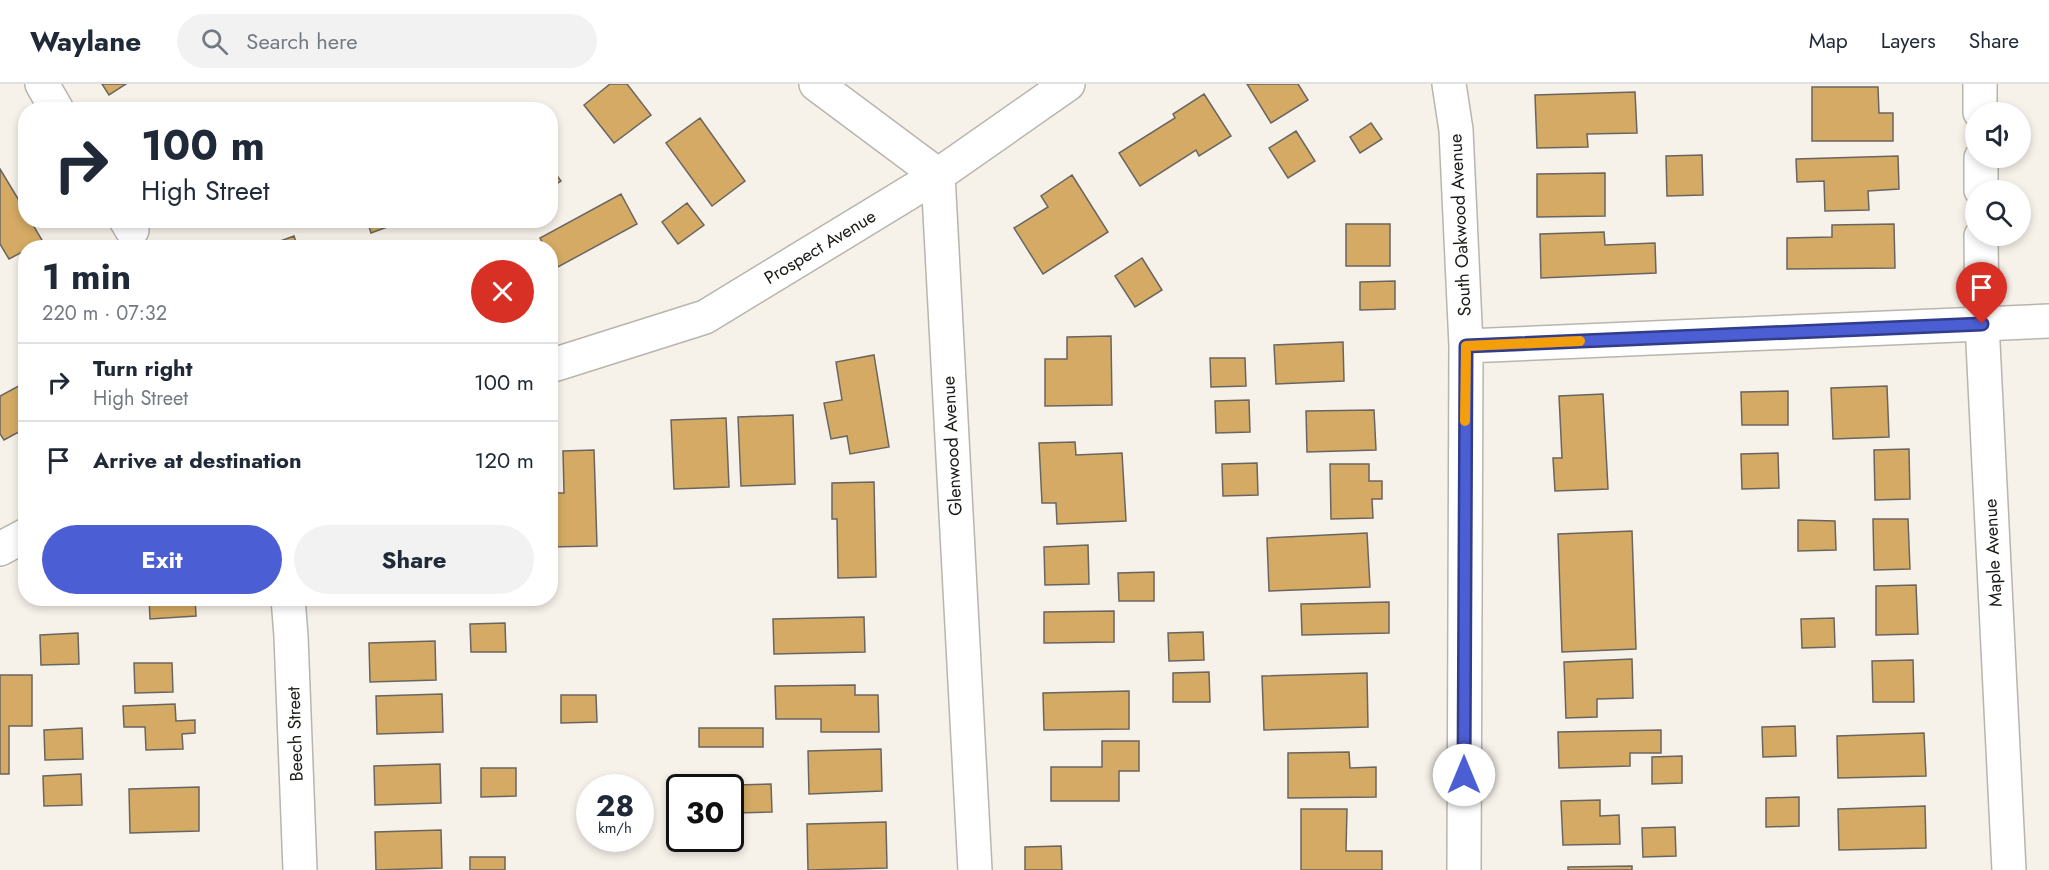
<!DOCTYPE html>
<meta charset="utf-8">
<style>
:root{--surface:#fff;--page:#f2f2f3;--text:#1f2937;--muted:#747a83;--line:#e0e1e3;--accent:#4c5ed3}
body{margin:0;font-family:Jost,sans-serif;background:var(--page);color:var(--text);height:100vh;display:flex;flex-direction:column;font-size:22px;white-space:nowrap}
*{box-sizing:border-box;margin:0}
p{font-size:20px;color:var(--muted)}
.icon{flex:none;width:33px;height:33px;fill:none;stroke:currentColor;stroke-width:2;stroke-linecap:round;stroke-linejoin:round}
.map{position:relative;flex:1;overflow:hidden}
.side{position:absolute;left:18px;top:156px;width:540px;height:366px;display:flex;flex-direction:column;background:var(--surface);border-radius:24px;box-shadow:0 3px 9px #0003}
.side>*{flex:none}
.top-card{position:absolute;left:18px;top:18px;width:540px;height:126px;border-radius:24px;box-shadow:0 3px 9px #0003;background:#fff;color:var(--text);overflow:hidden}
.buttons{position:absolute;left:1965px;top:18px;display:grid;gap:12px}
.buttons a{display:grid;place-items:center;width:66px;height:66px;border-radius:50%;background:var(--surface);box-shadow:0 3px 9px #0003;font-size:30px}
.speed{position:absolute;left:576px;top:690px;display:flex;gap:12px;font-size:30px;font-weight:700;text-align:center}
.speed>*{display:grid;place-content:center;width:78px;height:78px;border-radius:50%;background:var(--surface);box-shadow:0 3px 9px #0003;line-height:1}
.speed small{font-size:15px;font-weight:400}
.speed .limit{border:3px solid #111;border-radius:9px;background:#fff;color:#111}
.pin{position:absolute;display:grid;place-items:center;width:51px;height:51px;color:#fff;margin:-62px -26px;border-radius:50% 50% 50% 0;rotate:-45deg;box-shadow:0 0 6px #0007}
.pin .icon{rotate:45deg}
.me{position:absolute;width:66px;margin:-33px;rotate:0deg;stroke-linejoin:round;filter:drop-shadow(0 0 4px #0008)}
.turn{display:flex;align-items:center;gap:21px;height:126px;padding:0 24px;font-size:27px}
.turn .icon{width:78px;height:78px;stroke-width:2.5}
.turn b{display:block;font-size:42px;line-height:51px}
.round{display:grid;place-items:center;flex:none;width:63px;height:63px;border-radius:32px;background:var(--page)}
.summary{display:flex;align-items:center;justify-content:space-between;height:102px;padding:0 24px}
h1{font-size:36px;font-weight:700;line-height:45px}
.action{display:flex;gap:12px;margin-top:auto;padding:12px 24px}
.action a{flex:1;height:69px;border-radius:36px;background:var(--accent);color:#fff;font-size:24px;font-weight:700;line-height:69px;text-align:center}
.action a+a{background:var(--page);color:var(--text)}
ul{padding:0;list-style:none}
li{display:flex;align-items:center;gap:18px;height:78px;padding:0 24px;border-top:2px solid var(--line)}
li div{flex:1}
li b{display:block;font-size:22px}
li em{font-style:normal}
header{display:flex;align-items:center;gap:36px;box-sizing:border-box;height:84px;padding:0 30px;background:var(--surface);border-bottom:2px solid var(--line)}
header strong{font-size:28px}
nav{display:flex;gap:33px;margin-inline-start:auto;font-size:21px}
.search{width:420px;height:54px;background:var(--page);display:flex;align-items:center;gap:15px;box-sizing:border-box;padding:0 21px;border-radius:33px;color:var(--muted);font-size:22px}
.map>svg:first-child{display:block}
</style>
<header>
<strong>Waylane</strong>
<div class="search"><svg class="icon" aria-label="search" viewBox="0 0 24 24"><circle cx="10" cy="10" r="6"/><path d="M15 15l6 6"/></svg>Search here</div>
<nav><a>Map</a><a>Layers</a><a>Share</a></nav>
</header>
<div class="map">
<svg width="2049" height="786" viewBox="0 0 2049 786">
<rect width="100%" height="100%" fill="#f6f1e9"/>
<path fill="#d4aa64" stroke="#6a665f" stroke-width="1.5" d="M102 0H126L109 11Z
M610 0H627L651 31 614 59 584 21Z
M1247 0H1298L1308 16 1271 39Z
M1812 3H1878L1879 29H1893V57H1812Z
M1635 8 1637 49 1587 50 1588 63 1537 64 1535 11Z
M1204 10 1231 52 1199 72 1196 66 1140 102 1119 69 1175 34 1173 30Z
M700 34 745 97 712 122 666 59Z
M1371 39 1382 55 1360 69 1350 53Z
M1296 47 1315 77 1288 94 1269 64Z
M1702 71 1703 111 1667 112 1666 72Z
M1898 72 1899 105 1868 107 1869 126 1825 127 1824 97 1797 98 1796 75Z
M550 82 561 97 550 104Z
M0 85 26 128V136H30L42 156 29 164H26V166L9 175 0 160Z
M1605 89V132L1537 133V90Z
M1072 91 1108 148 1043 190 1014 144 1048 123 1041 112Z
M621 110 637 140 556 184 550 174V164H545L540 154Z
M687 119 704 141 678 160 662 138Z
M367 136H406L371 149Z
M1346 140H1390V182H1346Z
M1894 140 1895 184 1787 185V154L1832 153V141Z
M1604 148 1605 161 1655 159 1656 189 1541 194 1540 150Z
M294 152 298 164H261Z
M1142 174 1162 206 1135 223 1115 192Z
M1395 197V225L1360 226V198Z
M1111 252 1112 321 1045 322V275H1067V253Z
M1343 258 1344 297 1276 300 1274 261Z
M874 271 889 363 850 370 847 352 831 355 824 319 842 316 836 278Z
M1210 274H1245L1246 302 1211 303Z
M26 298V344L4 356 0 350V312Z
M1887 302 1889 353 1833 355 1831 304Z
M1788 307V341H1742L1741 308Z
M1603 310 1608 405 1555 407 1553 374H1562L1559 312Z
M1249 316 1250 348 1216 349 1215 317Z
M1374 326 1376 366 1307 368 1306 327Z
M793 331 795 400 741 402 738 333Z
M726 334 729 403 674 405 671 336Z
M1075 358 1076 371 1122 369 1126 437 1057 440 1056 419H1042L1039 359Z
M1909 365 1910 415 1875 416 1874 366Z
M594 366 597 462 550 463V409H564L563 367Z
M1778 369 1779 404 1742 405 1741 370Z
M1257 379 1258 411 1223 412 1222 380Z
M1330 380H1369V397H1382V415H1372L1373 434 1331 435Z
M874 398 876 493 838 494 837 435H832V399Z
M1873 435H1908L1910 485 1874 486Z
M1798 436 1835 437 1836 466 1798 467Z
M1632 447 1636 565 1562 568 1558 450Z
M1367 449 1370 503 1269 507 1267 454Z
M1088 461 1089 500 1045 501 1044 463Z
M1154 488V517H1119L1118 489Z
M1916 501 1918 550 1876 551V502Z
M149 514H195L196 532 150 535Z
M1389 518V549L1302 551 1301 520Z
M1114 527V558L1044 559V528Z
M864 533 865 568 774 570 773 535Z
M1834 534 1835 563 1802 564 1801 535Z
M505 539 506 568H471L470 540Z
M1203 548 1204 576 1169 577 1168 549Z
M78 549 79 580 41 581 40 551Z
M435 557 436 596 370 598 369 559Z
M1632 575 1633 614 1597 615V633L1566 634 1564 578Z
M1913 576 1914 618H1873L1872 577Z
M134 579H172L173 608 135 609Z
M1209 588 1210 618H1173V589Z
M1367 589 1368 643 1264 646 1262 592Z
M0 591H32V642H9V690H0Z
M855 601V611H878L879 648H821V635H776L775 602Z
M1129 607V645L1044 646 1043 609Z
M442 610 443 648 377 650 376 612Z
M561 611H596L597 638 561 639Z
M175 620 176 637 195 636V649L182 650 183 665 146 666 145 643H124L123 622Z
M1795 642 1796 672 1763 673 1762 643Z
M82 644 83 675 45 676 44 646Z
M699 644H763V663H699Z
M1661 646V669H1630V682L1559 684 1558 648Z
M1924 649 1926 692 1838 694 1837 652Z
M1102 657H1139V687H1119V717H1051V683H1102Z
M881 665 882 707 809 710 808 667Z
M1349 668 1350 684 1376 683V713L1288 714V669Z
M1682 672V699L1652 700V673Z
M440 680 441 719 375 721 374 682Z
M481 684H516V712L481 713Z
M81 690 82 721 44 722 43 692Z
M771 700 772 728 737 729 736 701Z
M199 703V747L130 749 129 705Z
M1799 713V742L1766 743V714Z
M1600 716V732L1619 731 1620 760 1563 761 1561 717Z
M1925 722 1926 764 1839 766 1838 725Z
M1301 725H1347L1346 767H1382V786H1301Z
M886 738 887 784 808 786 807 740Z
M1675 743 1676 772 1643 773 1642 744Z
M441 746 442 784 376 786 375 748Z
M1061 762 1062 786H1025V763Z
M470 773H505V786H470Z
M1632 782V786H1568V783Z"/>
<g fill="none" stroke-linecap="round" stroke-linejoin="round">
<g stroke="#b9b5ad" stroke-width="36">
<path id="minor" d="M42 0 57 26
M816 0 938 91 975 786
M1449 0 1456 46 1466 262 1464 786
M1980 0V28
M1981 74V106
M126 136 132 146
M1981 152 1982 239 2009 786
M1466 262 2049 237
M550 282 705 233 938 91 1068 0
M0 465 26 451
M288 514 291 552 300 786"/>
</g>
<use href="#minor" stroke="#fff" stroke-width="33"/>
</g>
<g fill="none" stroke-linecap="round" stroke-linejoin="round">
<g stroke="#313d89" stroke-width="15">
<path id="route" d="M1464 691 1466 262 1982 240"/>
</g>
<use href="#route" stroke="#4c5ed3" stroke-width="10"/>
<path stroke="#f59e0b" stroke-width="10" d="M1465 337 1466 262 1580 257"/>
</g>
<g text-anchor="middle" stroke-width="4.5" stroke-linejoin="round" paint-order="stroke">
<g font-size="18" fill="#1c1a17" stroke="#fff">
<text transform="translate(1460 141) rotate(-93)" y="6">South Oakwood Avenue</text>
<text transform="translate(820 163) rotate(-31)" y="6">Prospect Avenue</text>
<text transform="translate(952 362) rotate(-93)" y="6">Glenwood Avenue</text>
<text transform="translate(1993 469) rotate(-93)" y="6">Maple Avenue</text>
<text transform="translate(295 650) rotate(-92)" y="6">Beech Street</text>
</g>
</g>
</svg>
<div class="buttons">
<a><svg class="icon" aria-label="sound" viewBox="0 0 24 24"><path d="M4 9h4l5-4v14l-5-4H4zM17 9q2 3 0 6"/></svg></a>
<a><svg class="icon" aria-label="search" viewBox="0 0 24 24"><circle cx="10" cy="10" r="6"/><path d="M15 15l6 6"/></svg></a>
</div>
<div class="speed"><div>28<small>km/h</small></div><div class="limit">30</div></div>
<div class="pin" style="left:1982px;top:240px;background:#d93025"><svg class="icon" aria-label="arrive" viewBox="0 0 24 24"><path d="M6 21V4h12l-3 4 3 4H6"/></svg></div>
<svg class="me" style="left:1464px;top:691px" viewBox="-20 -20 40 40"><circle r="19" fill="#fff"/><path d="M0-13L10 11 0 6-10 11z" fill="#4c5ed3"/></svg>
<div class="top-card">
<div class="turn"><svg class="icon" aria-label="right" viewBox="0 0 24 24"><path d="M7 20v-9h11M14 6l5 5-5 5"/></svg><div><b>100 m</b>High Street</div></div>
</div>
<section class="side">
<div class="summary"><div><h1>1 min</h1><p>220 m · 07:32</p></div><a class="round" style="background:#d93025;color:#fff"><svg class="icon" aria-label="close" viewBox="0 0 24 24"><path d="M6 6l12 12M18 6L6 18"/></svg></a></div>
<ul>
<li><svg class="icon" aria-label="right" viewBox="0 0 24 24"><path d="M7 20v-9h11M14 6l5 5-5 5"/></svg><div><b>Turn right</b><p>High Street</p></div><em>100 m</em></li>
<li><svg class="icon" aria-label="arrive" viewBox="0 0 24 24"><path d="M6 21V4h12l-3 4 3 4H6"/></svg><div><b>Arrive at destination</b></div><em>120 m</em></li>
</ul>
<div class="action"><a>Exit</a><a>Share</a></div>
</section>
</div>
